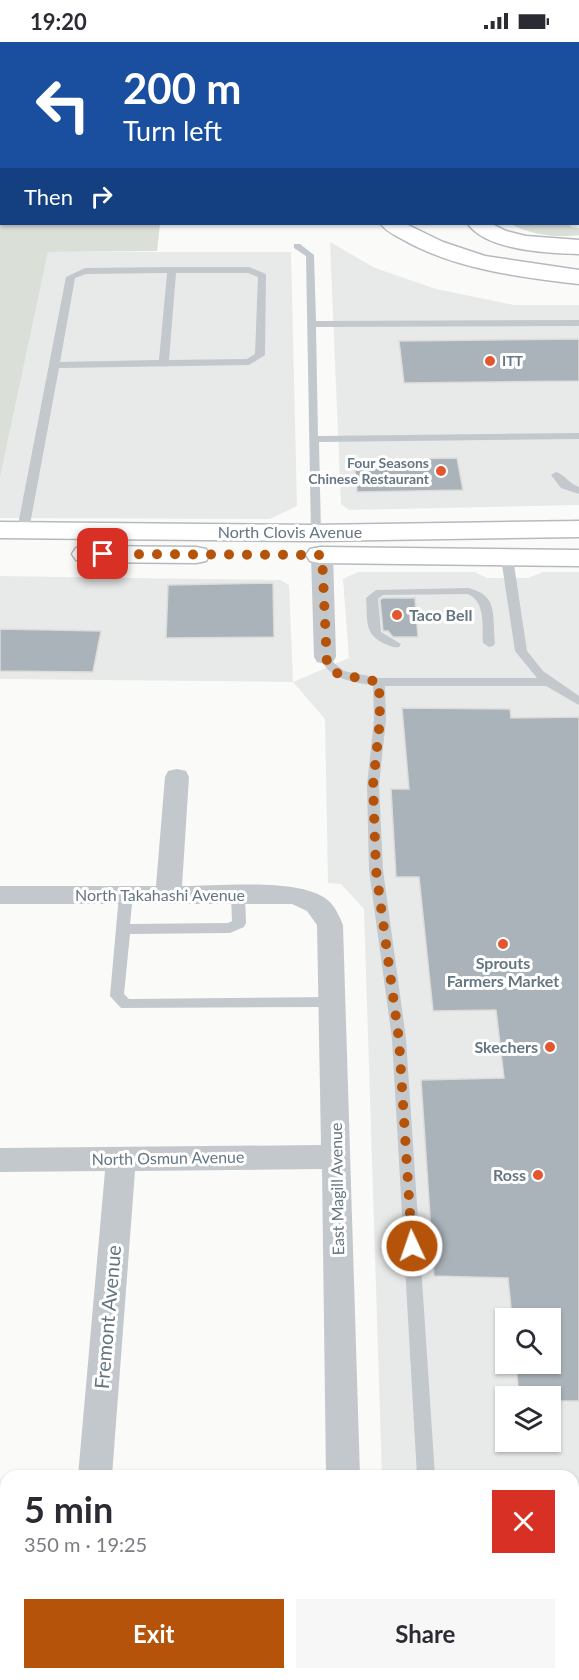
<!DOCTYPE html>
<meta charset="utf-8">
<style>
:root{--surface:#fff;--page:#f7f7f7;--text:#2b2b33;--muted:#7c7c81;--accent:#b45309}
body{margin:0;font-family:Lato,sans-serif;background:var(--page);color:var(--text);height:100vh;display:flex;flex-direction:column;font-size:22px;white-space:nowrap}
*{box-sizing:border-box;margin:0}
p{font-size:20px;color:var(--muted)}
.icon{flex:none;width:33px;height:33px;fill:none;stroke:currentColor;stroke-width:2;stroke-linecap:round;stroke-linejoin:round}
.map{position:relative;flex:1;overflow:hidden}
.side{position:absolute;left:0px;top:1428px;width:579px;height:210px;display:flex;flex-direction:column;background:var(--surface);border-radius:18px 18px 0 0;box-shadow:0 2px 4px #0004}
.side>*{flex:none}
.guide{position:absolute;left:0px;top:0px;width:579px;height:183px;box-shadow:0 2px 4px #0004;background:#1a4fa0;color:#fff;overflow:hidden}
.controls{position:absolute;left:495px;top:1266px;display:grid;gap:12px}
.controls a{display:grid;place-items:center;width:66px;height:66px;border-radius:0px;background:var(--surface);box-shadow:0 2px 4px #0004;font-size:30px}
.pin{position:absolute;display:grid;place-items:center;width:51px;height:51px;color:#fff;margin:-26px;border-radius:12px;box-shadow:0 3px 9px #0006}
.me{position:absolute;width:66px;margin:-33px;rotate:357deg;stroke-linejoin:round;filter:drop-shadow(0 0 4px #0008)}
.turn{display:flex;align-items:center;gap:21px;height:126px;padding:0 24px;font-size:27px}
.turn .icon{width:78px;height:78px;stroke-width:2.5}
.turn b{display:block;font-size:42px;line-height:51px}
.then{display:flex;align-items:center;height:57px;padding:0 24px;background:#0003;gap:12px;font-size:22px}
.round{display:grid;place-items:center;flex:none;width:63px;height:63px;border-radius:0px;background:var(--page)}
.head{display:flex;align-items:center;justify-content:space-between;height:102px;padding:0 24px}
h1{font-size:36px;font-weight:700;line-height:45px}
.action{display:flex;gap:12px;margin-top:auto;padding:12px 24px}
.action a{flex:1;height:69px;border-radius:0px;background:var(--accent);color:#fff;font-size:24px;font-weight:700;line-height:69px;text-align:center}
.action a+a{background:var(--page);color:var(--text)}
.status{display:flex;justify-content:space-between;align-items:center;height:42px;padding:0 30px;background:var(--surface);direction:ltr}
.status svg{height:16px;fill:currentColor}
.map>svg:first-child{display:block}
</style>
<div class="status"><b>19:20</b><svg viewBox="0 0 49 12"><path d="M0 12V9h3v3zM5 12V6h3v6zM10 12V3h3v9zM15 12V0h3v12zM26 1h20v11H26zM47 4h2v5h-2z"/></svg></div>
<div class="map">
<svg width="579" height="1638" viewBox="0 0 579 1638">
<rect width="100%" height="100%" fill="#fafaf8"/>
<path fill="#e8e9e9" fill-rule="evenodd" d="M330 200 375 226 436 247 514 263H579V463L349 468 341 462Z
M48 210H291L297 464 270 477 0 476V436Z
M358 530H475L487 536H528L543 530H579V1523H573V1434H382L364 867 341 842 328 841 325 677 293 640 0 637V534L281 538 289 543 293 640 349 616 343 537ZM506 1276H550V1322H506ZM506 1354H550V1400H506Z"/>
<path fill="#dadfd7" d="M0 31 2 182H160L157 209 48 210 0 436Z
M511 182H570L571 185 579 186V193C558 196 530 193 511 182Z"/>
<path fill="#aab3b9" stroke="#dcdcda" stroke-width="1.5" d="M579 297V339L404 341 399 299Z
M457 416 463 448 357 450 354 418Z
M273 541 274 595 166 596 168 543Z
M383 556H415L418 595H393L388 589H383L380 558Z
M0 587 101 589 93 630 0 629Z
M402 666 510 667 511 676 579 675V1359H550V1354H519L516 1322H550V1276H512L508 1236 434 1234 421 1038 504 1036 496 968 433 969 419 835H396L391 747H409Z"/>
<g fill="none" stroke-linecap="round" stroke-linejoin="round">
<g stroke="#b5babe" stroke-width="3">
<path id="primary" d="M579 479V495L315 499 0 496V480L315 483Z
M86 504 196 505 206 507 210 513 206 519 196 521 86 520 76 518 72 512 76 506Z
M320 505 579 508V524L320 521 310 519 306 513 310 507Z"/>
</g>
<g stroke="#b4b9bd" stroke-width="3">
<path id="highway" d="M0 0H10L11 2H2V7Z
M44 0H68L69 2H45Z
M209 0H235L236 2H210Z
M578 60H579V72H578Z
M578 93H579V106H578Z
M381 182H406L443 200 485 214 579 228V242C519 235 453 227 400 196 393 192 386 189 381 182Z
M468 182H492L506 189 526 194 579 198V212C549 211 487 209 468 182Z"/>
</g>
<path fill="#c3c8cc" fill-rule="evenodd" d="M294 202H300L314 213 316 279 579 278V284L316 285 318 394 579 391V397L319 400 321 491 315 494 311 493 306 214 294 206Z
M172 225H249L266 232 265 313 249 323 59 326 29 488 23 491 19 490 17 488 66 235 85 226ZM167 231 159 318 60 320 75 236 86 232ZM176 231H248L258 235 255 312 247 317 169 318Z
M556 430C564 432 568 441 579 445V452L561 446 551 433Z
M507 513 513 516 527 609 543 629 579 654V663L546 644H385L386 678 379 743 383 828 406 997 435 1434H417L392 997 369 828 367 743 374 678 373 643C350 640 330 637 319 615L321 612H329L334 621 344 629 379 636H537L515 609 501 516Z
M468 546C499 553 492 574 495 601L493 604 489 605 483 601C482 585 486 558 467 552L383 553 378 557 381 590 401 602 399 605C393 606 391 604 385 602 363 592 368 577 366 556L376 548Z
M126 848 133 853 130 882 228 881 232 879 231 853 238 848 245 853 246 881 244 885 230 891 130 892 124 952 129 957 333 955 338 956 340 960 338 964 333 965 121 966 110 954 119 853Z
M573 1477H579V1495H573Z"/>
<path fill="#c3c8cc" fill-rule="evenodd" d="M322 507 329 509 333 513 336 615 333 620 325 622 317 620 314 615 311 513 315 509Z
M177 727 186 729 189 735 182 844C218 844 296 836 325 856 334 862 339 873 343 883L360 1434H326L322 1127 135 1129 112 1434H78L105 1129 0 1130V1106L321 1103 317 883 307 869 292 862H0V844H156L165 735 168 729Z
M328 1632H366L367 1638H329Z"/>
<use href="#primary" fill="#fff" fill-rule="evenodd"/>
<use href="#highway" fill="#fff" fill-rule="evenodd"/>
</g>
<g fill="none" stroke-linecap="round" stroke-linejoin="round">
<path stroke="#b45309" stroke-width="10" stroke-dasharray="0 18" d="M103 512 322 513 327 622 338 632 379 640 380 678 373 743 376 828 399 998 412 1204"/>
</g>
<g fill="#e4572e" stroke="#fff" stroke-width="2">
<circle cx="490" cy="319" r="6"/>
<circle cx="441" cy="429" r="6"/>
<circle cx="397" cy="573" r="6"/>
<circle cx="503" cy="902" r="6"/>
<circle cx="550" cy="1005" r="6"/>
<circle cx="538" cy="1133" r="6"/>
</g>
<g text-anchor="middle" stroke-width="6" stroke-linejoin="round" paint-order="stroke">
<g font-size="14" font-weight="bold" fill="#657683" stroke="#fff" text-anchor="start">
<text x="502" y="324">ITT</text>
<text x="429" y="426" text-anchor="end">Four Seasons<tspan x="429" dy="16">Chinese Restaurant</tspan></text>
</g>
<g font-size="16" fill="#657683" stroke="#fff">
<text x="290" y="496">North Clovis Avenue</text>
<text x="160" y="859">North Takahashi Avenue</text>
<text transform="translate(168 1116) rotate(-1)" y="6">North Osmun Avenue</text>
<text transform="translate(337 1147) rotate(-91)" y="6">East Magill Avenue</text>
</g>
<g font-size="16" font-weight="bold" fill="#657683" stroke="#fff" text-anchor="end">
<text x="409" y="579" text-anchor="start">Taco Bell</text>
<text x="503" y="927" text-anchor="middle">Sprouts<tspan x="503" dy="18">Farmers Market</tspan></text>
<text x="538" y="1011">Skechers</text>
<text x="526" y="1139">Ross</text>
</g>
<g font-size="20" fill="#657683" stroke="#fff">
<text transform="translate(108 1275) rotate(-85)" y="7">Fremont Avenue</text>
</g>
</g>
</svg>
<div class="controls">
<a><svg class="icon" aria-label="search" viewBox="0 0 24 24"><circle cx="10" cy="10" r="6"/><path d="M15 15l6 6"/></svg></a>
<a><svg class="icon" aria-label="layers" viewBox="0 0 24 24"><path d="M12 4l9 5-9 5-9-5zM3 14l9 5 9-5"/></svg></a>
</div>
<div class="pin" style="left:103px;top:512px;background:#d93025"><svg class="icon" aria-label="arrive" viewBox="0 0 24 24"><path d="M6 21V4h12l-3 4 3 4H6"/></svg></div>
<svg class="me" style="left:412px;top:1204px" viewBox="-20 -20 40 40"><circle r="17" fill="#b45309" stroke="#fff" stroke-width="3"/><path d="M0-11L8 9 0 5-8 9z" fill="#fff"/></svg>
<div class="guide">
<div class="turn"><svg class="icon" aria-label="left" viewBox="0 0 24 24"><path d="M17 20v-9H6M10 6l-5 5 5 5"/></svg><div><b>200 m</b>Turn left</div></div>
<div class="then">Then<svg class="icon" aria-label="right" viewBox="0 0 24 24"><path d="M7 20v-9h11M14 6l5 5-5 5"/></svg></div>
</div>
<section class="side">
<div class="head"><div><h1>5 min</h1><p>350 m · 19:25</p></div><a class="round" style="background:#d93025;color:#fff"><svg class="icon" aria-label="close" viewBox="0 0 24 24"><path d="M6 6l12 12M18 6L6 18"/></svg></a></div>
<div class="action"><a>Exit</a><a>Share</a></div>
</section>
</div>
